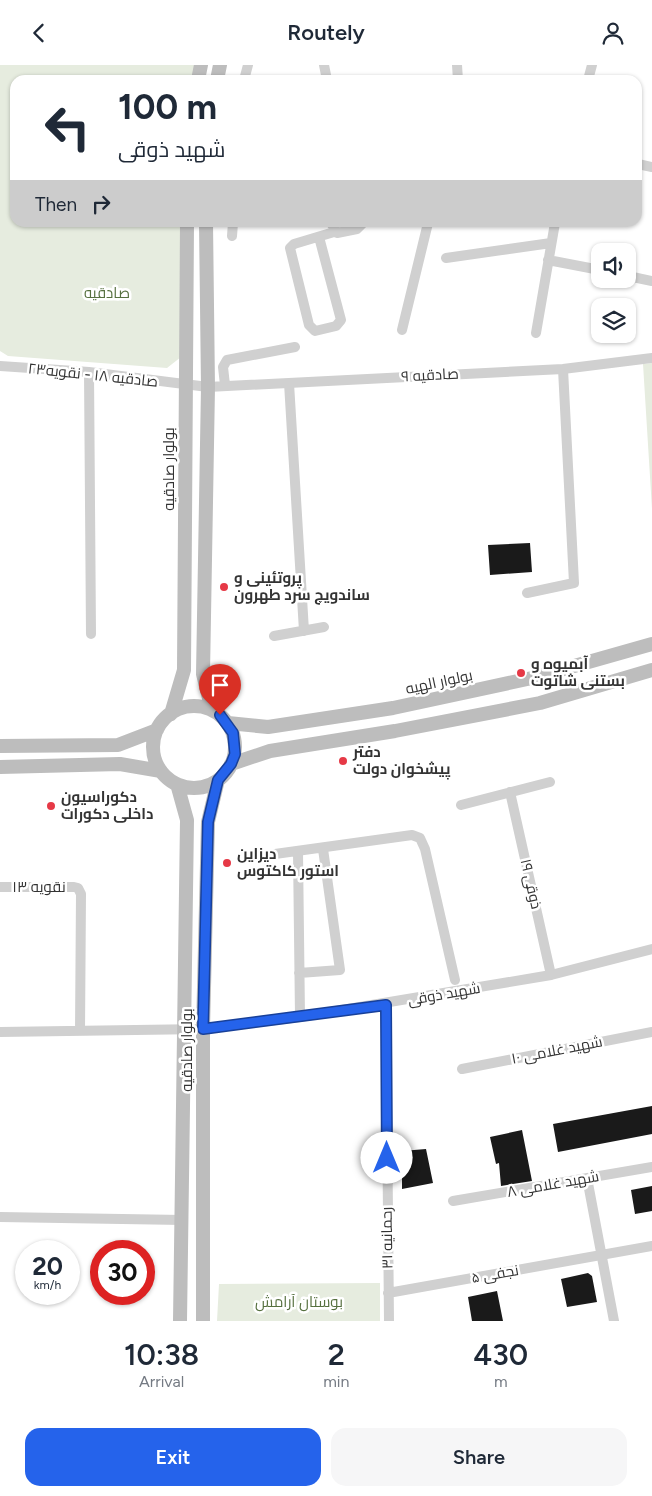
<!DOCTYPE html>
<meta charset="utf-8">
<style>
:root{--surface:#fff;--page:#f6f6f7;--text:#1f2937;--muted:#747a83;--accent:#2563eb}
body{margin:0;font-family:Figtree,Cairo,sans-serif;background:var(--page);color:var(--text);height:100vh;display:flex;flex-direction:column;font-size:19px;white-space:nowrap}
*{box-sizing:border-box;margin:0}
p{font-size:16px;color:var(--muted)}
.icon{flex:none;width:28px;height:28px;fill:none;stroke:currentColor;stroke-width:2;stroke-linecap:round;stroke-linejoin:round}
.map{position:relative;height:1256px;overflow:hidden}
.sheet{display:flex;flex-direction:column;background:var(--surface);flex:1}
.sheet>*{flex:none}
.guide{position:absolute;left:10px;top:10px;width:632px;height:152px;border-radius:15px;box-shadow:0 1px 4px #0004;background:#fff;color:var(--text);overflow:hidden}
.tools{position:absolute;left:591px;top:178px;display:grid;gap:10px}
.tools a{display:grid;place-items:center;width:45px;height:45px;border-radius:10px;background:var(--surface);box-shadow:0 1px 4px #0004;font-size:25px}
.speed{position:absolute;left:15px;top:1175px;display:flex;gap:10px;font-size:25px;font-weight:700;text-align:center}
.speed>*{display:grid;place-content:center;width:65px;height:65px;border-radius:50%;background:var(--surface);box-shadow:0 1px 4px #0004;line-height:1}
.speed small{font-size:12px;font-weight:400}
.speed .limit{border:8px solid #d22;background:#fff;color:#111}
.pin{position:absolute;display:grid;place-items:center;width:42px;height:42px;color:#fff;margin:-51px -21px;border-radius:50% 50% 50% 0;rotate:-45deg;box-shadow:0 0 5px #0007}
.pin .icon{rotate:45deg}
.me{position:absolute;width:55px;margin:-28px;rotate:0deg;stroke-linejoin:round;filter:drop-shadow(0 0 4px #0008)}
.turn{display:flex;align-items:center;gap:18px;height:105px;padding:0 25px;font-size:22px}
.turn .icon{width:65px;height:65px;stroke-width:2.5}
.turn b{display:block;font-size:35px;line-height:42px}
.then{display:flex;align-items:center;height:48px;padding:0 25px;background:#0003;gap:10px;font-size:19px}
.eta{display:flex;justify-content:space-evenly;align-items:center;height:85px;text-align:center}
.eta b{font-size:30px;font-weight:600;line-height:35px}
.primary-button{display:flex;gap:10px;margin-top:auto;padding:10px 25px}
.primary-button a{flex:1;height:58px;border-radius:15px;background:var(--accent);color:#fff;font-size:20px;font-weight:600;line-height:58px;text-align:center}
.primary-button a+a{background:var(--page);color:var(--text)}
header{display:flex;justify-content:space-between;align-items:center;height:65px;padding:0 25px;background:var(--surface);font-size:22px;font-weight:600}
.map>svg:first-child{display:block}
</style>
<header><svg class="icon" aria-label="back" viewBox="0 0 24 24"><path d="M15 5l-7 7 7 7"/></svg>Routely<svg class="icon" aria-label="person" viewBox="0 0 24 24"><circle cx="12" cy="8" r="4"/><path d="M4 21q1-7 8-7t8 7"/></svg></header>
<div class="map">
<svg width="652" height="1256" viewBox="0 0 652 1256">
<rect width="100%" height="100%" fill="#fff"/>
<path fill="#e6ecdf" d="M0 0H195L192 15H15V158H181V292L167 303 8 291 0 286Z
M652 298V444L643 299Z
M380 1218V1256H217L219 1219Z"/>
<path fill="#1a1a1a" d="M530 478 532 507 490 510 488 480Z
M652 1041V1069L558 1087 553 1059Z
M522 1065 532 1116 501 1121 499 1098 496 1099 490 1072Z
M426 1084 433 1118 402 1124V1086Z
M652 1121V1146L635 1149 631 1125Z
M588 1208 592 1211 597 1237 567 1242 561 1214Z
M497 1226 503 1256H472L468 1232Z"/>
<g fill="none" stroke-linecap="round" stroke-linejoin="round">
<path stroke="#d0d0d0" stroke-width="10" d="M324 0 327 15
M457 0 458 15
M244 15 248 0
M588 15 592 0
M638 99 652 102
M331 158 337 168 357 164 363 158
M232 171 233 158
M319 172 341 255 336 261 315 266 309 260 290 183 294 179 334 167
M446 193 551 178
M548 195 600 205
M628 211 652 216
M402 265 428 158
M536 268 555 158
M0 301 89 307 208 322 563 304 652 293
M89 307 91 569
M289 318 304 566
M225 320 223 302 227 295 295 282
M527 528 574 518 563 304
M274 571 324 562
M510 727 551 910
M461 740 550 717
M298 787 300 952
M275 789 412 770 420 773 425 784 455 915
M0 822H74L78 823 81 829 80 966
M299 908 340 905 323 784
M386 939 389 1256
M0 967 203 964 300 952 551 910 652 884
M462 1004 652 967
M587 1113 614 1256
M453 1136 652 1102
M0 1152 183 1155
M388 1228 652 1181"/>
<path stroke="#bdbdbd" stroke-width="14" d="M198 15 201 0
M217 15 220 0
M206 158 208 322 203 609 212 645
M153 682a41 41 0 1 1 82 0a41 41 0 1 1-82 0Z
M171 649 184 605 187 158
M228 658 268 662 393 643 532 613 652 579
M0 681 118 680 157 665
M231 699 270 686 395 666 540 638 652 605
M0 702 120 699 161 706
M177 719 187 755 180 1256
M203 1256V964L208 757 218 715"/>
</g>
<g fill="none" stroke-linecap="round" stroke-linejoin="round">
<g stroke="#184099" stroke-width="12">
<path id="route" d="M220 650 233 668 235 689 231 699 218 715 208 757 203 964 386 940 387 1093"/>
</g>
<use href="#route" stroke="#2563eb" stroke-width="9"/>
</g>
<g fill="#e63946" stroke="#fff" stroke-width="2">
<circle cx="224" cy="522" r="5"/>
<circle cx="521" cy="608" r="5"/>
<circle cx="343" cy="696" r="5"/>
<circle cx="51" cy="741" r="5"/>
<circle cx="227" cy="798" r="5"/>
</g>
<g text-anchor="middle" stroke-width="5" stroke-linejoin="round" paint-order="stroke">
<g font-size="15" fill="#56703f" stroke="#fff">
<text x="107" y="233">صادقیه</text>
<text x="299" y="1242">بوستان آرامش</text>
</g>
<g font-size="15" fill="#333" stroke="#fff">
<text transform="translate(93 310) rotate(6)" y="5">صادقیه ۱۸ - نقویه۲۳</text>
<text transform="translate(430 310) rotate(-3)" y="5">صادقیه ۹</text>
<text transform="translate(169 404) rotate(-90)" y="5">بولوار صادقیه</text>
<text transform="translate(439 617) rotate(-12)" y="5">بولوار الهیه</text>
<text transform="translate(531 819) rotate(77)" y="5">ذوقی ۱۹</text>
<text x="39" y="827">نقویه ۱۳</text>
<text transform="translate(444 929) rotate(-10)" y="5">شهید ذوقی</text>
<text transform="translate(187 985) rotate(-90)" y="5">بولوار صادقیه</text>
<text transform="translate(557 985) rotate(-11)" y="5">شهید غلامی ۱۰</text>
<text transform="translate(553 1119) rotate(-10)" y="5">شهید غلامی ۸</text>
<text transform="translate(387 1173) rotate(-91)" y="5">رحمانیه ۳۱</text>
<text transform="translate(495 1209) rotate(-10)" y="5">نجفی ۵</text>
</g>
<g font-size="15" font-weight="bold" fill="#333" stroke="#fff" text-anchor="start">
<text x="234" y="518">پروتئینی و<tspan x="234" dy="17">ساندویچ سرد طهرون</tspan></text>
<text x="531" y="604">آبمیوه و<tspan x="531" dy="17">بستنی شاتوت</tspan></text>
<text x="353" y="692">دفتر<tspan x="353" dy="17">پیشخوان دولت</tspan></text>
<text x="61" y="737">دکوراسیون<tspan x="61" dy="17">داخلی دکورات</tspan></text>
<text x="237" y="794">دیزاین<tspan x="237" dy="17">استور کاکتوس</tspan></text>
</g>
</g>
</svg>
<div class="tools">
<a><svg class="icon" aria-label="sound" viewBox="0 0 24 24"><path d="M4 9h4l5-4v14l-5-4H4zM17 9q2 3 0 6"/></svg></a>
<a><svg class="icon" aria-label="layers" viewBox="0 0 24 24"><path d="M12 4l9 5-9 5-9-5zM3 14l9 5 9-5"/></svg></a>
</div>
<div class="speed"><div>20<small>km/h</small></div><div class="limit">30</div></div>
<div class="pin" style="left:220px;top:650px;background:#d93025"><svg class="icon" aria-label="arrive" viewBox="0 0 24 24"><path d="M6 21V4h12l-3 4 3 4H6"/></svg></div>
<svg class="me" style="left:387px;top:1093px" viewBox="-20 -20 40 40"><circle r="19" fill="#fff"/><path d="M0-13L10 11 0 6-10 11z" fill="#2563eb"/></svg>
<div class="guide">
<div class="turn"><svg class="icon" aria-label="left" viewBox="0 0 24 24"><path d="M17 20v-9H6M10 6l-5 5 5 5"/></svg><div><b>100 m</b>شهید ذوقی</div></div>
<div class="then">Then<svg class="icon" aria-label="right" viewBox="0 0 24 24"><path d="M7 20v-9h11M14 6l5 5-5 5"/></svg></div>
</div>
</div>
<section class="sheet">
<div class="eta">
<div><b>10:38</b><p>Arrival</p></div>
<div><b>2</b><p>min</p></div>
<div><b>430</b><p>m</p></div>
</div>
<div class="primary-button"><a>Exit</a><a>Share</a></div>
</section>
